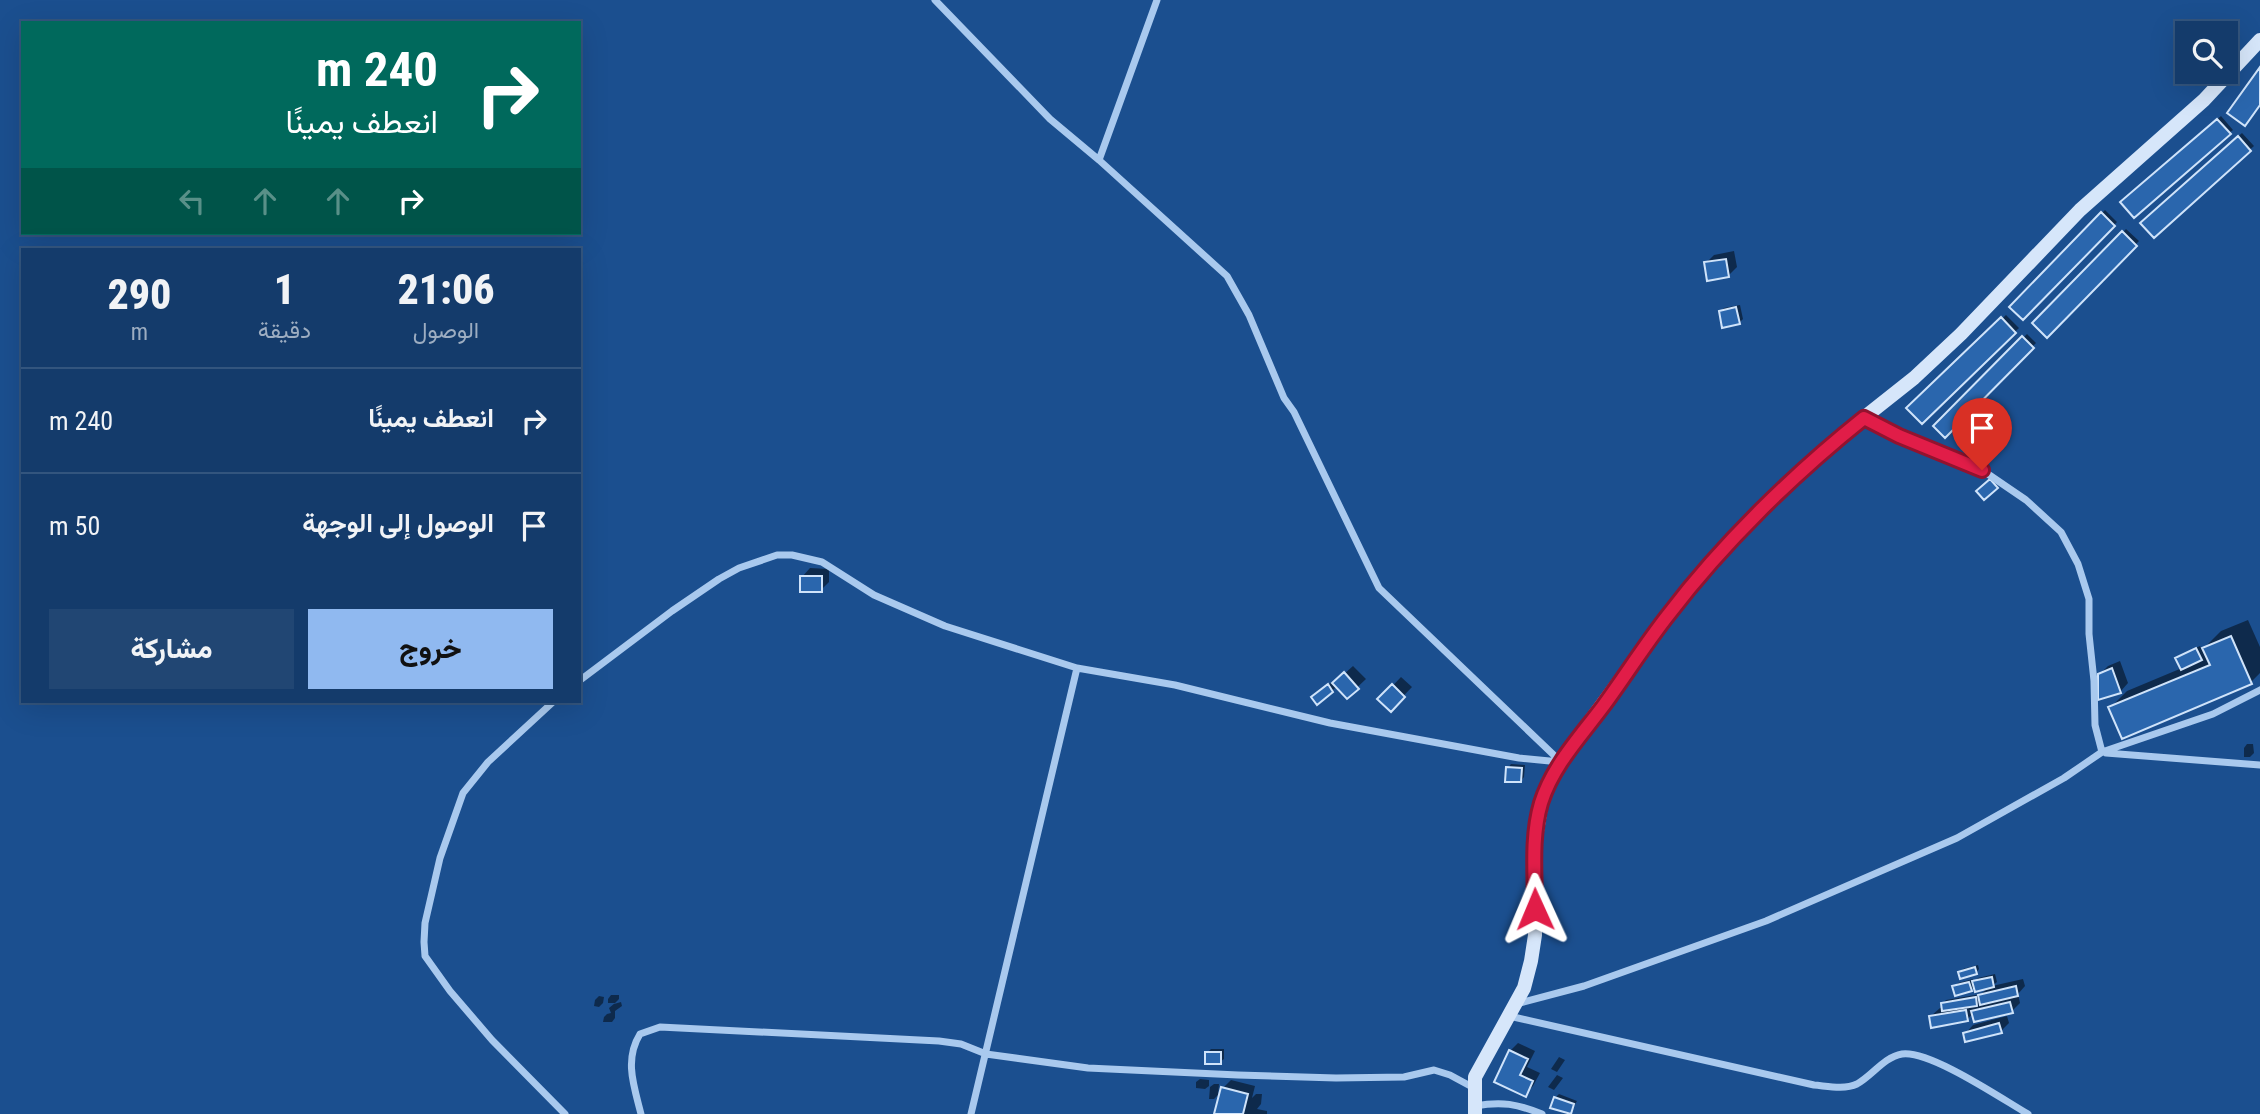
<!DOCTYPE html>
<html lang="ar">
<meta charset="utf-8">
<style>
:root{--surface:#143b6b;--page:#214673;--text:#f1f3f6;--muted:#9dadc1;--line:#33557e;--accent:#90b9f0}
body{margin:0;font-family:"Roboto Condensed",Vazirmatn,sans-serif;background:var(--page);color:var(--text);direction:rtl;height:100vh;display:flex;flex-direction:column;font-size:26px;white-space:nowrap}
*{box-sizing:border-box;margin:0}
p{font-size:23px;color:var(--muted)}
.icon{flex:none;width:38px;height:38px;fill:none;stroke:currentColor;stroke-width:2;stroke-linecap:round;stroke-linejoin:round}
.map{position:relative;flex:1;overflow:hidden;direction:ltr}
.details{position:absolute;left:21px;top:248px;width:560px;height:455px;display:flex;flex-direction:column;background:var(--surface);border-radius:0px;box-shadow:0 7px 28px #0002,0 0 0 2px var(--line);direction:rtl}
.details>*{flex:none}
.hud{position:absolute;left:21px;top:21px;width:560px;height:214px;border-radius:0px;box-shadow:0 7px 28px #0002,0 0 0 2px var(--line);direction:rtl;background:#00695c;color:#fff;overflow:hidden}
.fabs{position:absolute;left:2175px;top:21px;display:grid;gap:14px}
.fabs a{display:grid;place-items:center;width:63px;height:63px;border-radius:0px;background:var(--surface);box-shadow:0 7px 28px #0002,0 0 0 2px var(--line);font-size:35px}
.pin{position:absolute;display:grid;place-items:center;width:60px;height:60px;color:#fff;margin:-72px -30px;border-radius:50% 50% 50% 0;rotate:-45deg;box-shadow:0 0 7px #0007}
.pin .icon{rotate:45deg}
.me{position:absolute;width:77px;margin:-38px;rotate:359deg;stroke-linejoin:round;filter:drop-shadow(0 0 5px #0008)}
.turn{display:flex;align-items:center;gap:24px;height:147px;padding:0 28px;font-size:32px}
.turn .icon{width:91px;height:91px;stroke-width:2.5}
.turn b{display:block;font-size:49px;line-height:60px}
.lanes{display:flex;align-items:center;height:66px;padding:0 28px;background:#0003;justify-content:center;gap:35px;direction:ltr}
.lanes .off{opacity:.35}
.eta{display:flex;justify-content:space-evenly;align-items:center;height:119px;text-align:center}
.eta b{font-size:42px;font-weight:800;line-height:49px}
.button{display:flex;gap:14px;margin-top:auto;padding:14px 28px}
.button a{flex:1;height:80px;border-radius:0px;background:var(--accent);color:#111;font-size:28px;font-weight:800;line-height:80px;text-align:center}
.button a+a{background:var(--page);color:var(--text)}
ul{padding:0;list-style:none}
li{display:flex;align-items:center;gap:21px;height:105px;padding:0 28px;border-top:2px solid var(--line)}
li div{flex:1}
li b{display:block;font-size:26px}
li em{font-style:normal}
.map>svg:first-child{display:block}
</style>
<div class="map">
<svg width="2260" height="1114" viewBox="0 0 2260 1114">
<rect width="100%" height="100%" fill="#1b4f8f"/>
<path fill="#0007" d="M2221 116 2233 130 2229 133 2123 202Z
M2242 133 2254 146 2154 236 2142 223Z
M2105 210 2117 222 2023 318 2011 307Z
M2126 229 2139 241 2047 335 2034 323Z
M1734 251 1737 267 1729 275 1706 263 1714 255Z
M1740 305 1743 319 1739 323 1721 311 1724 308Z
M2006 315 2019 328 1922 422 1909 408Z
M2027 334 2036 343 1945 436 1935 426Z
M810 568 829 569V582L821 590 802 577Z
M2248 620 2260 647V673L2251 682 2110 708 2127 691 2182 668 2177 658 2181 655 2200 646 2202 650 2221 631Z
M2120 661 2128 683 2120 692 2100 674 2108 666Z
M1353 666 1366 679 1347 697 1337 686 1332 691 1317 693 1332 682 1333 684Z
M1401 677 1412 687 1390 710 1380 699Z
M2247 744H2253L2254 753 2250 757H2244V748Z
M1511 764 1525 765 1524 777 1521 781 1508 768Z
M1978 965 1979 969 1976 973H1960L1963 969Z
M1995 974 1997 982 1992 986 2023 979 2025 986 2018 994 2020 1003 2012 1011 1973 1013 1967 1020 1931 1016 1940 1008H1943L1942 1004 1946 1000 1981 994 1989 987 1975 986 1971 990 1954 987 1958 983 1973 979V983L1978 978Z
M611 995H619V999L614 1004 621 1002 622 1006 615 1011V1018L612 1022H603L604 1017 607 1014 611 1013 609 1008 615 1003H608V999Z
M599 996 604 997 603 1003 599 1007 594 1006 595 1000Z
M2007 1016 2009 1023 2001 1031 1965 1034 1973 1025Z
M1518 1043 1535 1051 1527 1067 1540 1073 1533 1086 1525 1095 1510 1051Z
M1211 1049H1224V1059L1220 1062 1207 1053Z
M1559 1057 1565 1060 1557 1072 1551 1069Z
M1557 1075 1563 1078 1554 1090 1548 1087Z
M1200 1079 1209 1080V1086L1205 1089 1196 1088V1082Z
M1231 1080 1255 1086 1252 1098 1256 1094H1262L1261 1104 1257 1109 1267 1111V1114H1216L1223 1088Z
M1214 1084H1219L1218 1095 1214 1099H1209L1210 1087Z
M1559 1094 1577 1101 1570 1113 1555 1098Z"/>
<path fill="#2a66ad" stroke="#cfe3fa" stroke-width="2" d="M2260 67V105L2245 126 2227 113Z
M2217 119 2231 134 2134 218 2120 202Z
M2238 136 2251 151 2154 238 2140 223Z
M2101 212 2115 226 2023 320 2009 307Z
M2122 231 2137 246 2047 338 2032 323Z
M1726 259 1729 277 1707 281 1704 262Z
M1736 307 1740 324 1722 328 1719 311Z
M2001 317 2016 333 1922 424 1906 408Z
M2022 336 2034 348 1945 438 1933 426Z
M1990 479 1998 488 1984 500 1976 491Z
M800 576H822V592H800Z
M2231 636 2252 684 2122 739 2108 707 2210 665 2202 648Z
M2196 648 2202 660 2181 670 2175 658Z
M2112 668 2121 693 2098 700V674Z
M1344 672 1359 689 1347 699 1332 683Z
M1328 684 1333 692 1317 705 1311 697Z
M1392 684 1405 697 1391 712 1377 699Z
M1506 767 1522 768 1521 782H1505Z
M1975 967 1977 974 1960 979 1958 972Z
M1992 977 1994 987 1975 992 1972 981Z
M1969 982 1972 991 1955 996 1952 986Z
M2016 986 2018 996 1980 1005 1978 995Z
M1976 997 1977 1006 1942 1011 1941 1003Z
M2010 1002 2013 1013 1974 1022 1971 1011Z
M1966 1010 1968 1021 1931 1028 1929 1016Z
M1999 1023 2002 1033 1965 1042 1963 1033Z
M1509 1050 1528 1059 1520 1075 1533 1081 1526 1097 1494 1082Z
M1205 1052H1221V1064H1205Z
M1221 1087 1248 1094 1243 1114H1214Z
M1554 1097 1574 1104 1571 1114 1550 1108Z"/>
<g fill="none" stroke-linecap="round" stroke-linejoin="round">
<path stroke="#a9c9ee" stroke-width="7" d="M935 0 1050 119 1099 160 1227 276 1249 315 1284 398 1294 412 1379 588 1560 761
M1099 160 1157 0
M1864 418 1899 436 1982 470 2026 500 2061 532 2078 564 2089 599V634L2094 681 2095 725 2102 752
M579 681 672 611 719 579 739 568 777 555H792L822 562 874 595 945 626 1077 668
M553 702 488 762 463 793 440 858 425 923 424 942 425 956 450 991 492 1040 565 1114
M2106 753 2260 765
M1516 1004 1584 986 1766 921 1957 838 2064 778 2102 752 2213 714 2260 690
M1509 1016 1814 1085C1827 1086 1844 1090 1857 1084 1872 1076 1884 1057 1902 1054 1930 1050 2002 1099 2028 1114
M1475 1106C1502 1101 1517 1104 1542 1114
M641 1114C634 1086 624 1060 640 1034L660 1027 939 1041 961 1044 986 1054 1088 1068 1238 1075 1336 1078 1404 1077 1434 1070 1450 1075 1474 1088
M971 1114 1077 668 1175 685 1330 723 1519 758 1560 762"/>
<path stroke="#d6e6fa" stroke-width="14" d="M1475 1114V1077L1524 988 1531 961 1535 935V843L1542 801 1560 762 1670 612 1749 521 1837 439 1914 378 1961 334 2080 210 2204 100 2260 40"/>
</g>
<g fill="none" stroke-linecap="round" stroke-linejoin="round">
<g stroke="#92132f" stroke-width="18">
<path id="route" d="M1535 909C1535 874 1531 837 1541 803 1553 765 1581 736 1604 705 1626 675 1646 643 1669 614 1723 543 1794 474 1864 418L1899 436 1982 470"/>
</g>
<use href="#route" stroke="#e11d48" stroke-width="12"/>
</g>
</svg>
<div class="fabs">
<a><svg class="icon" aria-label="search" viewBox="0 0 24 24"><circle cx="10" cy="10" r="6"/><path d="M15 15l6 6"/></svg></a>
</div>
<div class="pin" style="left:1982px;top:470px;background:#d93025"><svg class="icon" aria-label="arrive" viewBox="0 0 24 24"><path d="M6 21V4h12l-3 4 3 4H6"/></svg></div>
<svg class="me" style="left:1535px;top:909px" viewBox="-20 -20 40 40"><path d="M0-17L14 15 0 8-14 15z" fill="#e11d48" stroke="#fff" stroke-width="4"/></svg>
<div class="hud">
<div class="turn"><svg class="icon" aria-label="right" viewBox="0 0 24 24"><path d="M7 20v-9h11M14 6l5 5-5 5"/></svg><div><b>240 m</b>انعطف يمينًا</div></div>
<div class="lanes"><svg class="icon off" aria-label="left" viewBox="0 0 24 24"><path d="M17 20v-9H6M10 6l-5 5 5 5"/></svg><svg class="icon off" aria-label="ahead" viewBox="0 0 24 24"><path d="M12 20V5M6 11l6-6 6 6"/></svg><svg class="icon off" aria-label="ahead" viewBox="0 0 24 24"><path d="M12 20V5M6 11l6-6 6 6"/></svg><svg class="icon" aria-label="right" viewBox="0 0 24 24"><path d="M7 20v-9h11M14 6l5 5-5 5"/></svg></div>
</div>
<section class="details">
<div class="eta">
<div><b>21:06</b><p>الوصول</p></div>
<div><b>1</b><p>دقيقة</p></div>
<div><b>290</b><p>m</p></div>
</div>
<ul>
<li><svg class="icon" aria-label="right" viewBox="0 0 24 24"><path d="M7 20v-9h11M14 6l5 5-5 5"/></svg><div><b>انعطف يمينًا</b></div><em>240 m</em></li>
<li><svg class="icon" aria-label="arrive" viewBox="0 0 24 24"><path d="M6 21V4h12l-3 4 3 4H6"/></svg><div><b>الوصول إلى الوجهة</b></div><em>50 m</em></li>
</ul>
<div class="button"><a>خروج</a><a>مشاركة</a></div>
</section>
</div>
